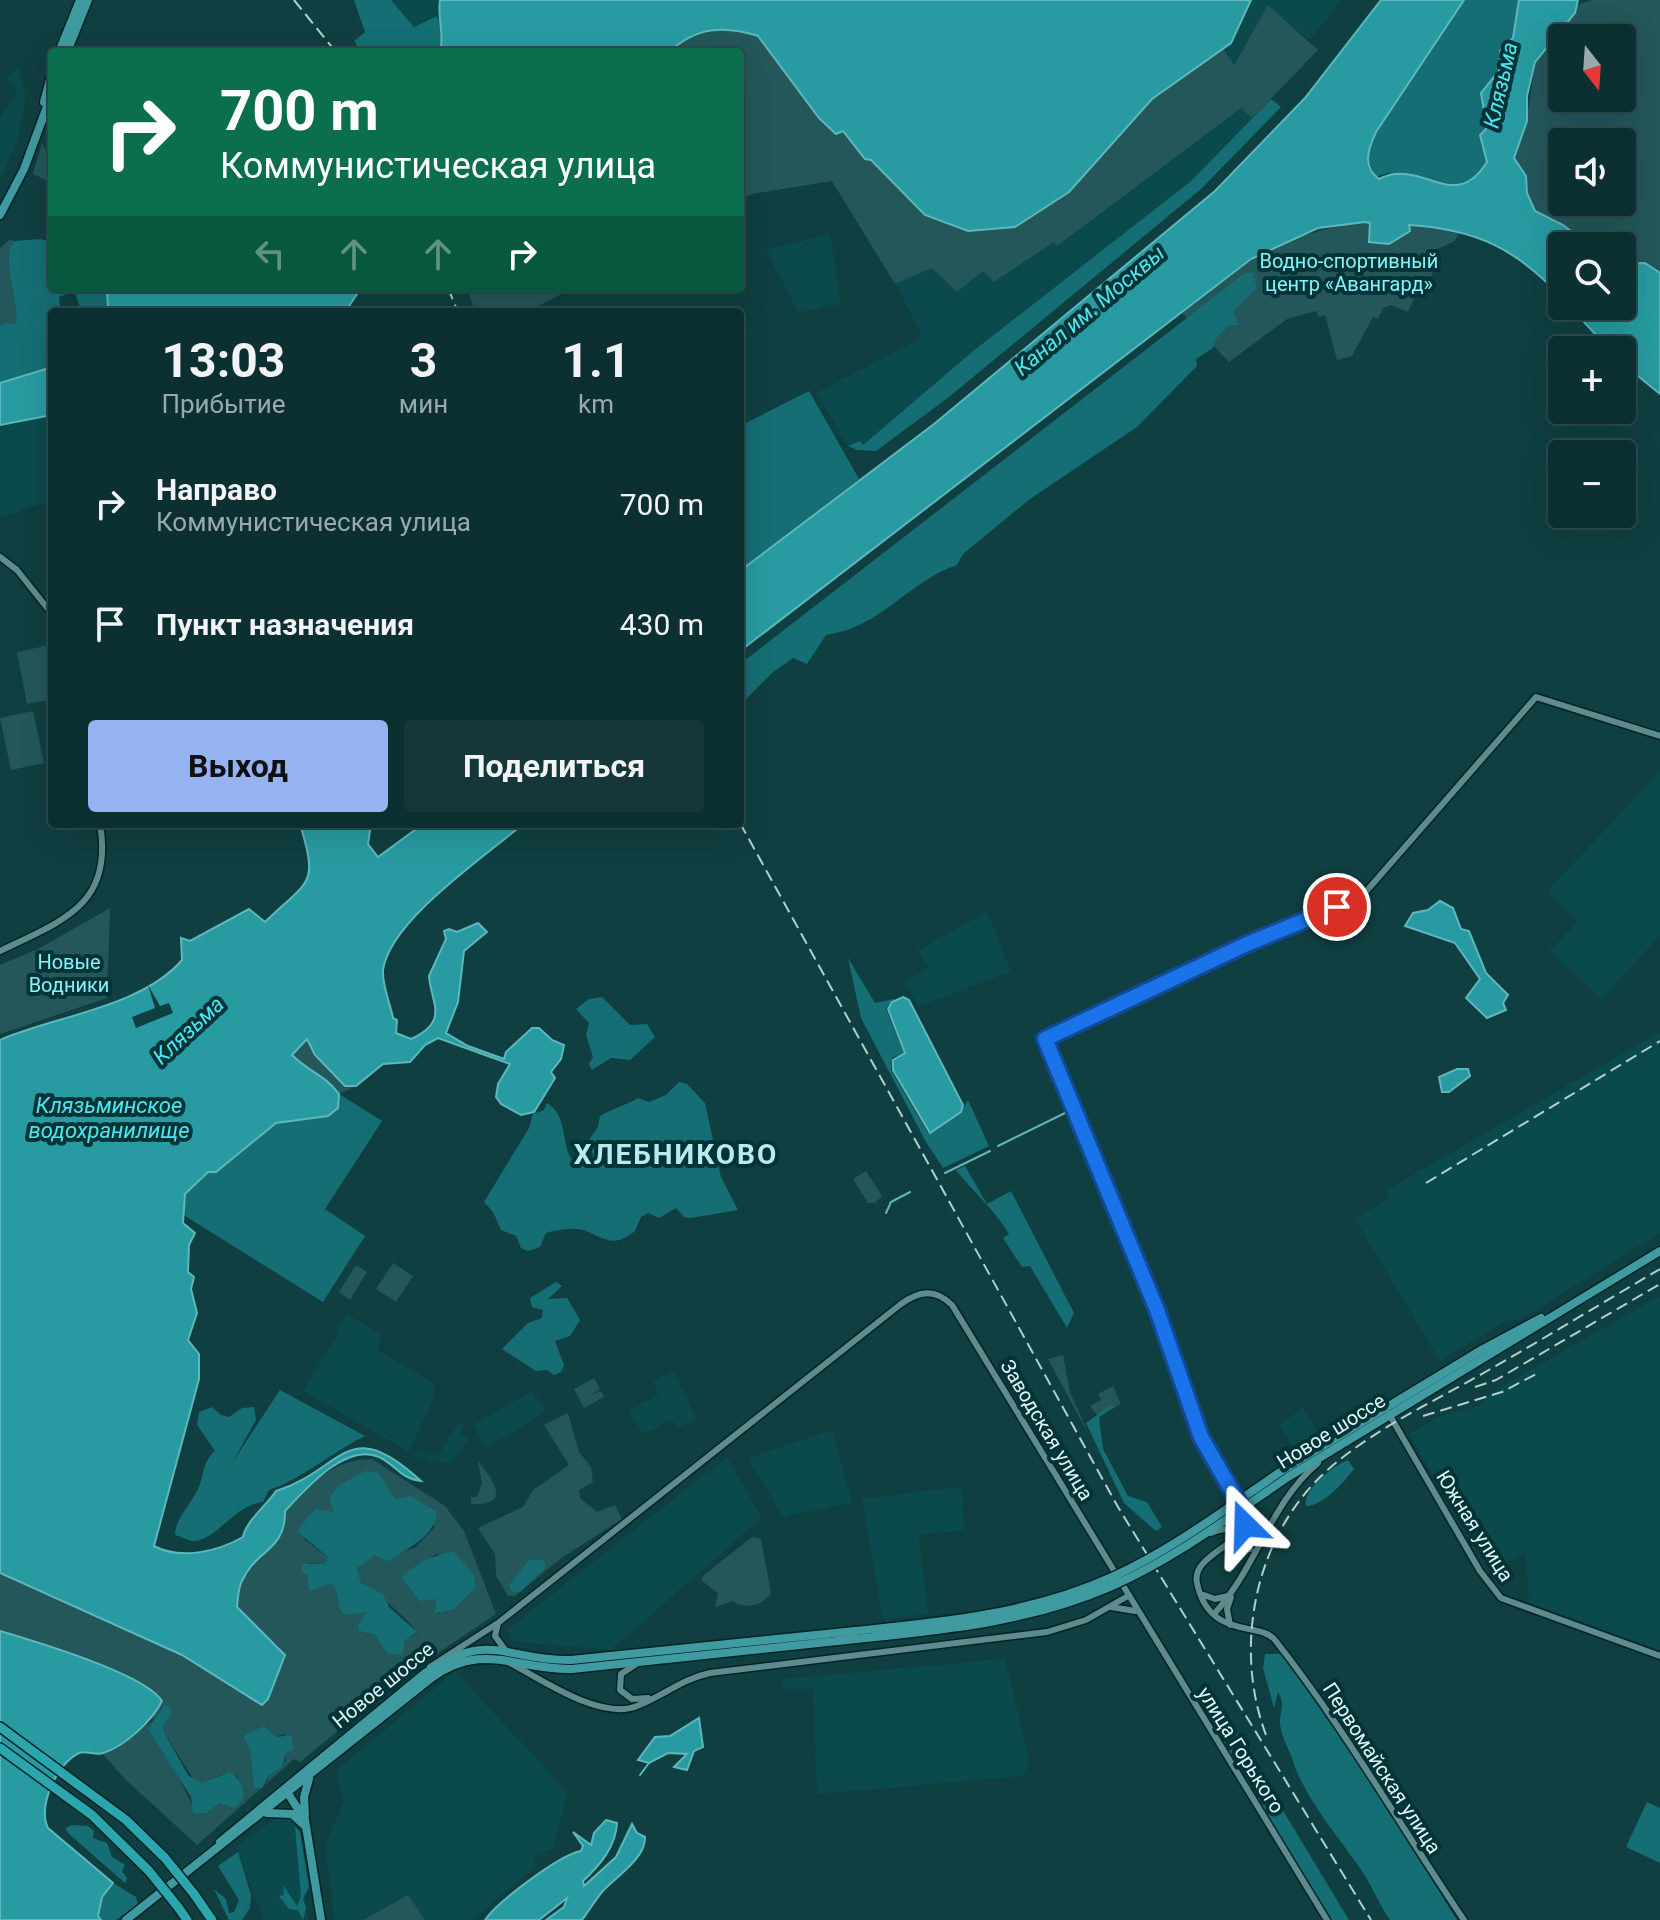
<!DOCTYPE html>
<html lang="ru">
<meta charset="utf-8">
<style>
:root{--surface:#0c2f31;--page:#153739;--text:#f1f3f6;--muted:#9aa9ab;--line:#2c4a4d;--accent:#95b2f1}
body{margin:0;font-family:Roboto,sans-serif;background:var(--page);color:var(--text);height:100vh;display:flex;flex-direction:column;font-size:30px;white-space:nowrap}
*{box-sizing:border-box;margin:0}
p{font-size:26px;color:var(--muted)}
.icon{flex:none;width:44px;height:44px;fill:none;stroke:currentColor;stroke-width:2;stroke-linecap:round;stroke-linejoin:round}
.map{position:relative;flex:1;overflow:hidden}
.side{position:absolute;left:48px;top:308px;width:696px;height:520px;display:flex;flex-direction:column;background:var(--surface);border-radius:8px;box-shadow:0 8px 32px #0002,0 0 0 2px var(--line)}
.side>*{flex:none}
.guide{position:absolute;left:48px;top:48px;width:696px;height:244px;border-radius:8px;box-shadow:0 8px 32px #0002,0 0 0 2px var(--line);background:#0b6e4f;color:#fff;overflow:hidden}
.needle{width:52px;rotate:163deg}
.buttons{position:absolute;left:1548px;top:24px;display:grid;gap:16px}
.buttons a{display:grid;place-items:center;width:88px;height:88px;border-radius:8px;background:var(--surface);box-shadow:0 8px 32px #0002,0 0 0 2px var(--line);font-size:40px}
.pin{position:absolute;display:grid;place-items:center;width:68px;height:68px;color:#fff;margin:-34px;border:4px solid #fff;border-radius:50%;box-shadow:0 2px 8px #0007}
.me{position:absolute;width:88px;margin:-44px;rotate:338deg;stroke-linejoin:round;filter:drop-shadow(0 0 6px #0008)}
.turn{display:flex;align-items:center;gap:28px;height:168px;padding:0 40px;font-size:36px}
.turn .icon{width:104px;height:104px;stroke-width:2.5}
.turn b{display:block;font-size:56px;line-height:68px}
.lanes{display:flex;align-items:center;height:76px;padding:0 40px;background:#0003;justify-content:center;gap:40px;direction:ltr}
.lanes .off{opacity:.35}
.eta{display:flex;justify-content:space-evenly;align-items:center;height:136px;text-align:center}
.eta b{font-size:48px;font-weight:700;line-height:56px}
.primary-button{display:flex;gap:16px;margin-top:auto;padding:16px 40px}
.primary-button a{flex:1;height:92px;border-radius:8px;background:var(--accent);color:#111;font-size:32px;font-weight:700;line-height:92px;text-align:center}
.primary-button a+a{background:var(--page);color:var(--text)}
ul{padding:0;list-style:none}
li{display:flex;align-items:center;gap:24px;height:120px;padding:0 40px}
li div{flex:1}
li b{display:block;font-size:30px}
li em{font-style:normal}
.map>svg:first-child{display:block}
</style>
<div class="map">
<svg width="1660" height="1920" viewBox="0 0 1660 1920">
<rect width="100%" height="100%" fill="#103f41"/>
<path fill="#0a4a4d" d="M391 0H440L437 16 414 27Z
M1251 0H1342L1310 40 1268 6 1233 65 1223 48 1231 43Z
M18 68 25 91 24 111 17 141 0 179V117L18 93 6 77Z
M1241 107 1252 118 1191 181 972 352 862 446 860 441 848 446 817 393 918 340 920 331 895 284 932 268 983 271 994 282 1054 242 1058 245Z
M830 234 841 304 798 312 766 250Z
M52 415V500L0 518V425Z
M1660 771V936L1601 999 1550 951 1578 921 1548 891Z
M987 911 1011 972 919 1006 904 983 928 968 918 951Z
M1660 1032V1233L1519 1320 1505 1321 1440 1361 1355 1219 1390 1197 1387 1190Z
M1660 1296V1650L1529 1603 1526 1553 1497 1567 1484 1560 1409 1434 1441 1416 1485 1404 1483 1397Z
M347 1314 382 1335 378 1350 435 1384 434 1397 409 1452 303 1391 340 1332 337 1330Z
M673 1371 697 1420 679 1427 670 1420 643 1434 629 1411 658 1395 653 1381Z
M532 1391 546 1411 487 1448 473 1425Z
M1303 1408 1320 1436 1295 1451 1279 1425Z
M459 1422 464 1425 459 1433 469 1440 449 1464 415 1456 417 1451 438 1456Z
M833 1430 852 1503 783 1517 748 1458Z
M727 1457 762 1518 611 1650 512 1641 508 1629 709 1471 712 1473 714 1467Z
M959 1487 962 1491 964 1530 919 1534 928 1613 883 1620 862 1499Z
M1005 1659 1030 1762 1023 1776 817 1794 813 1689H783V1679Z
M455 1671 568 1793 553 1848 534 1856 532 1859 537 1865 472 1920H425L408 1895 363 1920H335L325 1847 344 1801 336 1771Z
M277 1817 290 1819 295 1826 308 1920H264L236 1847Z"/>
<path fill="#23575a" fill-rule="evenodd" d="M1592 0H1660V273L1645 263 1622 264V246H1591L1563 225 1535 211 1527 193 1526 176 1514 158 1528 112 1535 62 1579 4ZM1562 38H1622V98H1562ZM1562 142H1622V202H1562Z
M1268 5 1318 50 1252 118 1241 108 1057 246 1054 242 994 282 983 271 957 292 932 268 895 284 832 181 752 194 740 200V52H668L687 36 704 29 751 32 765 44 819 118 836 134 842 130 865 159 1069 192 1151 99 1223 48 1234 65Z
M42 143 52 162V179L48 181 33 174Z
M1365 222 1460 230 1455 241 1436 250 1432 276H1424L1408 312 1391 305 1383 308 1378 319 1373 317 1352 356 1337 360 1325 315 1319 317 1316 311 1287 319 1229 362 1180 311C1246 262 1281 233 1365 222Z
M10 239 14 241C0 257 19 300 16 324L0 327V248Z
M467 288H573L527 312H475Z
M50 645 52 699 27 704 17 652Z
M33 711 44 763 11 770 0 718Z
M110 908 107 998 0 1034V965L40 948Z
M307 1039C321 1055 330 1084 356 1086L339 1094C324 1075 309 1072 292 1055Z
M866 1171 882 1196 875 1203H868L853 1179Z
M393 1263 413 1276 396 1302 376 1289Z
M356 1265 367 1272 350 1300 339 1292Z
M1063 1355 1070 1392 1089 1435 1048 1359Z
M594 1378 600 1389 591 1395 601 1391 604 1397 584 1408 574 1389Z
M1113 1386 1121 1404 1099 1417 1090 1406 1101 1400 1098 1394Z
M568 1413 579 1452 591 1467 593 1482 579 1490 580 1498 597 1512 615 1505 622 1519 560 1559 515 1596H508L496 1576 495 1554 478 1528 523 1507 533 1490 569 1465 544 1425Z
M372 1459 445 1506 464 1531 496 1614 374 1696 368 1688 355 1699 363 1710 300 1762 294 1759 197 1845 125 1779 103 1754 153 1721 158 1695 71 1653 0 1631V1573L182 1655 262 1705 279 1646 256 1628 237 1606C238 1598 238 1588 242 1580 255 1550 287 1551 285 1511 312 1483 331 1460 372 1459ZM379 1473 395 1500 435 1527 415 1548 400 1552 388 1562 375 1554 357 1568 361 1583C375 1592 409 1618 417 1633L387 1653 364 1619 367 1612H340L336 1589 331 1584 310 1590V1563L325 1564 328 1557 304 1539 300 1526 335 1512ZM438 1553 440 1614 434 1613 436 1599 401 1577ZM167 1721 163 1727 165 1734 194 1780 201 1783 223 1774 237 1776 244 1790 234 1808 220 1803 207 1813 192 1805 169 1758 148 1730 156 1722ZM264 1726 276 1737 284 1734 286 1761 269 1775 267 1782 254 1787 250 1750 243 1735Z
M478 1461C493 1480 513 1505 471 1504V1497H477L482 1483Z
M752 1537 761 1539 771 1593C763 1606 745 1610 733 1601L715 1607 718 1593 701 1580 704 1575Z
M408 1895 425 1920H363Z"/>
<path fill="#156e73" d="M354 0H391L414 27 437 16 444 35 440 52H361L354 41 365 32Z
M1464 0H1519L1513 38 1500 51 1501 68 1484 88V111L1491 124 1481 145 1488 161 1476 180 1464 186 1388 173 1375 177 1367 156 1376 133Z
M1271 99 1281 107 1201 189 949 397 876 451 857 450 848 446 860 441 863 445 972 352 1191 181Z
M41 239 52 243V288H107L108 312H82L74 291 59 297 61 312H52V367L0 383V327L5 323 16 324C19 300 0 257 14 241Z
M1245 273H1253L1257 288 1233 312 1239 325H1229L1216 339 1213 348 1196 359 1197 366 1137 427 1030 499 963 554 957 565C907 582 882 627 826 635L807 664 793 658 773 672 740 705V664Z
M809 391 859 479 740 571V426Z
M848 958 875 1003 894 999 886 1009 904 1053 892 1058 891 1070 928 1133 961 1112 968 1100 989 1146 943 1168 926 1142 861 1018Z
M602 997 630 1025 647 1024 655 1037 630 1060 611 1058 592 1070 589 1064 593 1057 586 1035 589 1023 576 1009 589 999Z
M679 1082 687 1084 705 1103 721 1177 738 1210 691 1218 684 1217 676 1208 659 1218 648 1213 641 1217 635 1231C613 1248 606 1239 586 1231 575 1226 556 1230 546 1233L540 1247 528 1251 521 1248 516 1236 501 1230 493 1212 484 1202 529 1128 533 1114 544 1110 547 1103C571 1118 558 1151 578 1166L593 1156 589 1140 598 1127 600 1116C613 1108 625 1106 638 1098L649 1102 666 1095Z
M339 1094 382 1121 325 1209 365 1236 323 1302 182 1214 185 1194 209 1172 216 1171 276 1123 328 1116 339 1105Z
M965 1166 987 1204 1011 1191 1074 1313 1067 1328 1030 1266 1022 1267 1003 1238 1009 1234C995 1210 973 1192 956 1170Z
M556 1282 562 1286 548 1299 567 1298 580 1320 570 1336 555 1341 564 1365 561 1372 554 1375 547 1370 536 1371 502 1349 528 1323 542 1318 543 1310 532 1307 530 1298Z
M280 1390 365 1436C332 1452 302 1479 269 1490L263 1502C232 1506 216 1542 192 1541 186 1540 181 1536 175 1535 176 1515 194 1502 200 1484 205 1470 203 1462 215 1451L197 1425 199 1412 212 1407 221 1415 229 1417 242 1408 254 1407 256 1420 232 1463Z
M1112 1404 1114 1407 1099 1417 1103 1449 1128 1496 1147 1502 1162 1527 1156 1531 1124 1503 1086 1423Z
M1348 1460 1354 1469C1344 1482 1323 1506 1306 1506 1303 1489 1333 1466 1348 1460Z
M365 1471 379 1473 395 1499 411 1496 437 1512C433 1540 408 1546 388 1562L375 1555 357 1568 361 1583 383 1594 389 1607 417 1632 405 1641 402 1655 387 1653 374 1634 359 1631 358 1624 367 1612 346 1615 340 1611 336 1589 331 1584 309 1591 308 1575 301 1571 303 1564H325L328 1557 299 1533 300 1526 315 1509 334 1512 329 1498 338 1486Z
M453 1551 473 1573 476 1587 454 1609 434 1614 436 1599 420 1601 401 1577 424 1560Z
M529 1560H544L546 1567 520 1592H512L509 1585Z
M1265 1654H1281L1334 1724 1457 1920H1390C1378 1903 1372 1885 1360 1868 1339 1838 1303 1795 1293 1761 1289 1749 1279 1733 1280 1720 1281 1708 1285 1704 1278 1692L1274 1708 1263 1668Z
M1192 1691 1224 1717 1238 1736 1349 1920H1330L1190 1692Z
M165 1705 170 1706 171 1714 163 1727 165 1734 188 1775 201 1783 230 1772C244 1781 250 1798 234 1808L220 1803 207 1813H193L191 1797 148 1729Z
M264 1726 276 1737 292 1735 293 1750 286 1753 282 1767 269 1775 262 1788H254L250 1750 243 1735Z
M1647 1802 1660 1808V1863L1626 1847Z
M72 1825 88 1826 94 1831 93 1838 107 1843 112 1857 125 1865 122 1871 127 1878 125 1883 69 1834 65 1828Z
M295 1826 300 1832 309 1887 303 1899 306 1908 303 1920 298 1910 289 1909 279 1896 284 1895 283 1885 297 1906 301 1896Z
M238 1852 251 1895 250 1908 242 1920H229L214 1889 226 1899 229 1913 234 1912 239 1900 218 1866Z
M113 1883 136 1897 138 1904 116 1920H101L98 1916 102 1897Z"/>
<path fill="#279ba1" stroke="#5eb7bb" stroke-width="2" d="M440 0H1251L1231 43 1152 99 1069 192 1015 227 968 231 925 215 871 160 865 159 843 131 836 134 819 118 758 36C724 25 696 27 669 52H440C445 33 437 19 440 0Z
M1381 0H1464L1376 132C1368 149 1362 167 1379 179 1422 157 1454 215 1487 162L1480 135 1491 124 1484 111 1481 93 1501 68 1500 51 1513 38 1519 0H1578L1575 13 1535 62 1527 96V121L1514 158 1526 176 1527 193 1535 211 1563 225 1591 246H1562V298C1517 249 1476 229 1409 225L1410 231 1389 244 1369 242 1370 223 1365 222 1318 228 1251 259 740 651V571L934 424 1215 191 1305 98Z
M1645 263 1660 273V394L1622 363V350H1610L1569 306H1622V264Z
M107 288H361L345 312H108Z
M52 367V415L0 425V383Z
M300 824H371L368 844 378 857 423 824H523C486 856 390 920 383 970 382 985 390 1003 393 1018L397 1020 396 1033 411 1039C450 1021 431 1003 429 976L446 939 444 931 449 929 457 932 478 923 487 932 464 951 458 1002 446 1033 468 1046 504 1059 506 1052 532 1028H539L552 1040 564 1045 561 1059 551 1072 555 1078 534 1112 521 1115 501 1104 496 1097 498 1084 510 1064 438 1038 425 1045 410 1062 383 1064 356 1086H345L315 1055 307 1039 292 1055C310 1073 323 1073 339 1094L338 1108 328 1116 276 1123 216 1172H208L185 1194 183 1223 195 1233 189 1245 188 1272 194 1277 191 1289 197 1313 188 1340 199 1354V1379L154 1546C180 1560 217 1552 243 1537 246 1521 266 1506 276 1491 344 1470 346 1412 421 1481 401 1479 396 1465 379 1457 345 1442 305 1490 285 1511 286 1551 255 1550 242 1581 238 1588 238 1598 237 1607L285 1655 268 1699 262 1705 182 1655 0 1573V1040C55 1016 142 1007 182 960L181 938 190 941 249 909 265 922C309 879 319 887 300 824Z
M1440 901 1453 908 1461 929 1469 931 1486 973 1508 995 1503 1003 1506 1010 1487 1018 1466 998 1480 979 1455 943 1405 926 1413 913 1428 910Z
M903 997 909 1000 963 1105 961 1112 930 1133 893 1070V1060L905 1053 888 1009 892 1002Z
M1457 1069H1468L1470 1076 1449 1092H1442L1439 1077Z
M0 1631C34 1641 145 1674 162 1701 153 1720 124 1747 103 1753 96 1756 86 1750 79 1753 57 1763 37 1807 48 1828L113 1883 102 1897 98 1916 101 1920H0Z
M699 1718 703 1747 694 1751 687 1770 674 1767 687 1754 668 1753 649 1763 638 1760 655 1737 670 1736Z
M606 1820 617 1823C616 1847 599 1866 583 1881L584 1886 616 1857 632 1824 637 1833 645 1837C646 1859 614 1878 602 1892 596 1899 588 1912 582 1920H546L564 1907 567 1898 539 1920H485C496 1903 559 1855 581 1851L583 1846 573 1832 591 1845 594 1833Z"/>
<path fill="#103f41" d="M148 985 160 1006 169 1003 173 1013 136 1028 132 1017 155 1008Z"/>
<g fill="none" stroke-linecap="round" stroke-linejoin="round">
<path stroke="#5eb7bb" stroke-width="2" d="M998 1146 1069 1111
M945 1173 990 1151
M886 1213 891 1202 910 1192
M640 1775 649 1763"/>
<g stroke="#012426" stroke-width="9">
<path id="minor" d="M0 557 17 570 52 614
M0 951C61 921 114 906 100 824
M1389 1414 1480 1571 1501 1598 1660 1656
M1204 1595 1215 1599 1228 1596
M1111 1607 1135 1611
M1214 1614C1256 1569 1270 1503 1318 1463
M498 1623 495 1636 506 1651
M1230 1625 1227 1609 1231 1597
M510 1663C543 1680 601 1721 637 1706 663 1696 682 1679 710 1673L1047 1632 1086 1620 1128 1596
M635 1665 621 1674 620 1690 632 1699 648 1698
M430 1667 498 1623 901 1304C919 1291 935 1288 952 1305L1327 1920
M1464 1920C1401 1827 1345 1729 1275 1640 1260 1621 1209 1640 1197 1583 1191 1555 1242 1547 1246 1519L1201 1437 1157 1310 1105 1192 1045 1039 1247 944 1363 895 1536 697 1660 736"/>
</g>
<g stroke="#012426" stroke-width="11">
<path id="major" d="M59 52 80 0
M67 52 88 0
M44 102 52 72
M0 215 24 169 52 93
M1283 1470 1483 1349 1541 1318
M1288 1477 1660 1251
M287 1792 305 1820 321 1920
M267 1813 292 1814 304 1825
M305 1816 304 1797 309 1779
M220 1842 425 1673C492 1629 503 1661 571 1660L855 1631
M126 1920 430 1679C482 1640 515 1670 572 1669L856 1639"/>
</g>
<g stroke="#012426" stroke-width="12">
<path id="highway" d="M0 1727 126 1820 165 1858
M0 1748 92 1815 149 1871
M194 1894 212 1920
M178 1907 187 1920"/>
</g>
<use href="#minor" stroke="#5f8b8e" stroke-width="6"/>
<use href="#major" stroke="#409ba1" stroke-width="8"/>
<use href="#highway" stroke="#2ba6ad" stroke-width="9"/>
<path stroke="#b2cecf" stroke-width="2" stroke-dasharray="12 6" stroke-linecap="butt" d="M294 0 336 52
M448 288 458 312
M1616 350 1617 348
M740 823 1118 1507 1371 1920
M1426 1183 1660 1041
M1475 1387 1496 1380 1660 1284
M1423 1416 1502 1392 1540 1372
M1266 1735C1232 1645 1256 1531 1331 1467 1376 1428 1435 1401 1487 1371 1545 1338 1602 1303 1660 1269"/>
<g stroke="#012426" stroke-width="9" stroke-linecap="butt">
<path id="minor-bridge" d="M1211 1533C1229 1525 1244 1530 1250 1549"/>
</g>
<g stroke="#012426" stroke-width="11" stroke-linecap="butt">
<path id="major-bridge" d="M855 1631C943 1622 1031 1614 1112 1577 1173 1549 1227 1508 1283 1470
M856 1639C944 1630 1030 1622 1112 1586 1175 1558 1231 1516 1288 1477"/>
</g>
<g stroke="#012426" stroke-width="12" stroke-linecap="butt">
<path id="highway-bridge" d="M165 1858 194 1894
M149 1871 178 1907"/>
</g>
<use href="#minor-bridge" stroke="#5f8b8e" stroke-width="6"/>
<use href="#major-bridge" stroke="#409ba1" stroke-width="8"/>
<use href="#highway-bridge" stroke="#2ba6ad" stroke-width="9"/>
</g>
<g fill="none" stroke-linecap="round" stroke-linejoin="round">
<g stroke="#114b97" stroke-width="20">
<path id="route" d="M1245 1525 1244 1512 1201 1437 1157 1310 1045 1039 1247 944 1337 907"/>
</g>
<use href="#route" stroke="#1a73e8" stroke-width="14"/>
</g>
<g text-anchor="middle" stroke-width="8" stroke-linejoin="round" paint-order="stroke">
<g font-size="20" fill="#85f3fa" stroke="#023437">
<text x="1349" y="268">Водно-спортивный<tspan x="1349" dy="23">центр «Авангард»</tspan></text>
<text x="69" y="969">Новые<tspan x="69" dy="23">Водники</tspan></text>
</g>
<g font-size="20" fill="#e0f7f8" stroke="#023437">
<text transform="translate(1047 1430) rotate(59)" y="7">Заводская улица</text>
<text transform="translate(1331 1431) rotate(-32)" y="7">Новое шоссе</text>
<text transform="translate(1475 1526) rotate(58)" y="7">Южная улица</text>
<text transform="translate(383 1685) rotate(-39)" y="7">Новое шоссе</text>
<text transform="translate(1241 1750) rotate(58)" y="7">улица Горького</text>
<text transform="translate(1382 1768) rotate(57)" y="7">Первомайская улица</text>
</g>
<g font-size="22" font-style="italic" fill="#4ce8f1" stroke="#023437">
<text transform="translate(1500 85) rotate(-77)" y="8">Клязьма</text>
<text transform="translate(1089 310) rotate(-40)" y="8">Канал им. Москвы</text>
<text transform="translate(188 1030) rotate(-43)" y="8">Клязьма</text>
<text x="109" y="1113">Клязьминское<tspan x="109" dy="25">водохранилище</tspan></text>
</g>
<g font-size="28" font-weight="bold" letter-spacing="2" fill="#bbeaed" stroke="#023437">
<text x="676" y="1164">ХЛЕБНИКОВО</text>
</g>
</g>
</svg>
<div class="buttons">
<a><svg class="needle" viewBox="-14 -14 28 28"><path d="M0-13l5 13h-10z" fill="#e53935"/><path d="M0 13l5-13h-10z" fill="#9aa9ab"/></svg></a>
<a><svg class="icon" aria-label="sound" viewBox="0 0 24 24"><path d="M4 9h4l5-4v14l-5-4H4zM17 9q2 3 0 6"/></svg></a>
<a><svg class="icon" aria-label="search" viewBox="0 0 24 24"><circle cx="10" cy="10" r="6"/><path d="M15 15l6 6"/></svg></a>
<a>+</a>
<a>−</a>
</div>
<div class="pin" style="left:1337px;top:907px;background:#d93025"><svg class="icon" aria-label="arrive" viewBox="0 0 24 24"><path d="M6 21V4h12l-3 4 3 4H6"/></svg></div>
<svg class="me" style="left:1245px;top:1525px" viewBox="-20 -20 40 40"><path d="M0-17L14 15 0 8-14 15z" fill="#1a73e8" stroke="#fff" stroke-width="4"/></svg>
<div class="guide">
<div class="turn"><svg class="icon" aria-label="right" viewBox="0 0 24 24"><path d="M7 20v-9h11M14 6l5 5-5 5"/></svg><div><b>700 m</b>Коммунистическая улица</div></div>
<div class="lanes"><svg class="icon off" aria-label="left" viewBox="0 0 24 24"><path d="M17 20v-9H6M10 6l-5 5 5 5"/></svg><svg class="icon off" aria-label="ahead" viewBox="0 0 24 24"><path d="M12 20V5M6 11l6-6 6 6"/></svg><svg class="icon off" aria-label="ahead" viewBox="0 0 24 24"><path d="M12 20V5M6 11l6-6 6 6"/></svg><svg class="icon" aria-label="right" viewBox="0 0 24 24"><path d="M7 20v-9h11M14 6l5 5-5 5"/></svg></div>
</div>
<section class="side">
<div class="eta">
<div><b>13:03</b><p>Прибытие</p></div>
<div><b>3</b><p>мин</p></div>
<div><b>1.1</b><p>km</p></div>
</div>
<ul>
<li><svg class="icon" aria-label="right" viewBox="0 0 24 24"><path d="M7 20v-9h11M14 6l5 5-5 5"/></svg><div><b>Направо</b><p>Коммунистическая улица</p></div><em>700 m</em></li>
<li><svg class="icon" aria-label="arrive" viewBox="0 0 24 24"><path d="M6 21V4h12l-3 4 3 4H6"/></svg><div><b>Пункт назначения</b></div><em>430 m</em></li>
</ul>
<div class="primary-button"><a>Выход</a><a>Поделиться</a></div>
</section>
</div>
